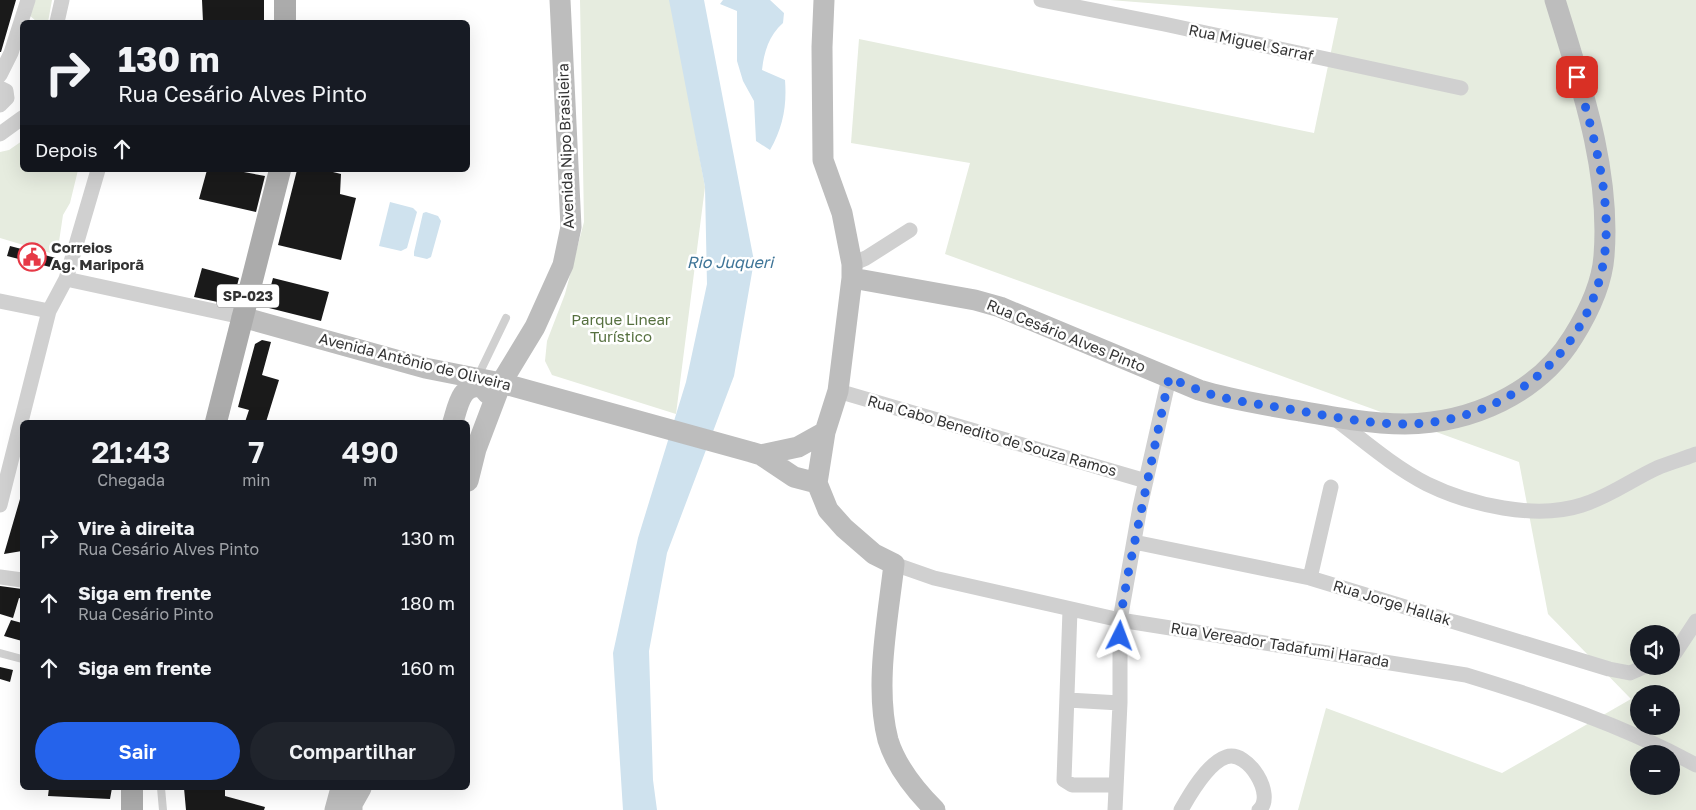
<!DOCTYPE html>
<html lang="pt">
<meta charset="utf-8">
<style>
:root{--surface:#171b24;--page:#20242c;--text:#f1f3f6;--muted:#9ea1a6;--accent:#2563eb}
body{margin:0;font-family:"Golos Text",sans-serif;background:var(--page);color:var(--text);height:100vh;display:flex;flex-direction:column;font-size:19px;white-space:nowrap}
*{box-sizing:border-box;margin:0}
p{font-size:16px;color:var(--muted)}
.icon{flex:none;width:28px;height:28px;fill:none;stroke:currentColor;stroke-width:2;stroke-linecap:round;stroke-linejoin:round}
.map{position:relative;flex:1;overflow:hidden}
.details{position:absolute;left:20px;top:420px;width:450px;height:370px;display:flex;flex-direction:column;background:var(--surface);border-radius:8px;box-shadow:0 5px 20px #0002}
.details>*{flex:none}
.banner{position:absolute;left:20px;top:20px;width:450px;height:152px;border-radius:8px;box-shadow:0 5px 20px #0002;background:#171b24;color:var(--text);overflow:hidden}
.tools{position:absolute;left:1630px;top:625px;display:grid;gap:10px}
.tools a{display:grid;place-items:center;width:50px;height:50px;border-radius:50%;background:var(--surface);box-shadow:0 5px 20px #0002;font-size:25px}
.pin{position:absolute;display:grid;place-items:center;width:42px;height:42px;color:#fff;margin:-21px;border-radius:10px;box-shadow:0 2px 8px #0006}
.me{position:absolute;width:55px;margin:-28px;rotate:3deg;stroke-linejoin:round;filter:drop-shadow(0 0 4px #0008)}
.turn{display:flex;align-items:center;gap:18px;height:105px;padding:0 15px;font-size:22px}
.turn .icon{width:65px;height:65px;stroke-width:2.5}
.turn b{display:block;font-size:35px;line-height:42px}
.then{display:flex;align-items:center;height:48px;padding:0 15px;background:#0003;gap:10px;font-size:19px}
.eta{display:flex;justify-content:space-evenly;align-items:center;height:85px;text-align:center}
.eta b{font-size:30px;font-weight:600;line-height:35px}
.primary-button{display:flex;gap:10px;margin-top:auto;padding:10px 15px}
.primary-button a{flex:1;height:58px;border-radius:30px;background:var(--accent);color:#fff;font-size:20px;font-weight:600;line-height:58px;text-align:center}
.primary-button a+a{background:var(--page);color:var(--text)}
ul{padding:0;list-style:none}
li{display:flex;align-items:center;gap:15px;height:65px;padding:0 15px}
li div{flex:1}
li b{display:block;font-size:19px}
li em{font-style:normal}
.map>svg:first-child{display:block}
</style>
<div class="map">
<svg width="1696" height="810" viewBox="0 0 1696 810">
<rect width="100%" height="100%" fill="#fff"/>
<path fill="#e6ecdf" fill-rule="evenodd" d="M31 0H52L48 22H37L27 13Z
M580 0H671L705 187 676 414 552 375 545 361 547 341 565 294 584 222Z
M1110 0H1696V810H1298L1326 708 1502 773 1631 699 1548 614 1519 462 945 254 970 163 851 143 859 39 1314 133 1338 18ZM1639 634H1671V666H1639ZM1639 694H1671V726H1639ZM1639 754H1671V786H1639Z
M22 141V170H78L70 203 63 215 57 255 0 238V152L9 150Z"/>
<path fill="#cfe2ee" d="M669 0H704L754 261 734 376 667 553 649 651 653 780 657 810H623L613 653 638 538 686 382 707 284 705 187Z
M723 0H770L784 13 783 23C769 35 764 52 762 70L785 80C787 106 783 127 770 150L756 141 754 101 743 81 737 61V11L720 4Z
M390 202 413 208 417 212 407 248 401 251 379 246Z
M426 212 438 216 441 221 431 257 427 259 414 256V252L423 213Z"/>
<path fill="#1a1a1a" d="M0 0H16L1 52H0Z
M202 0H264V22H203Z
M207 170H233L265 176 256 212 199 199Z
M297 170H325L341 174 340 194 356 198 341 260 278 245Z
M10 246 56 258 54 268 7 256Z
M202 268 239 278 232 305 194 297Z
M273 278 329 292 321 321 265 307Z
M262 340 271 342 262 375 279 380 266 422H245L249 410 238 407 255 344Z
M20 499H22V551L4 554Z
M0 586 22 589V599L19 598 13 618 0 614Z
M11 620 22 623V641L4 636Z
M0 667 13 670 10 682 0 679Z
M49 788H112L110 799 48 796Z
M184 788H217L225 790V796L265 807 264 810H186Z"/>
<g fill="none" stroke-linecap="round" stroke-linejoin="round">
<path stroke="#d0d0d0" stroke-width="8" d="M478 376 506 318
M0 653 22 659
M161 788 163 810"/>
<path stroke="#d0d0d0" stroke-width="15" d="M1041 0 1164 24 1461 88
M57 22 62 0
M0 75 11 53 28 0
M0 88 6 91 7 98 0 105
M0 134 22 118
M852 264 866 258 910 230
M66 279 242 317
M0 301 49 311
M838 391 1146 481
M1334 418C1364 441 1394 467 1427 484 1470 505 1536 520 1582 505 1609 497 1631 480 1657 468 1669 463 1683 459 1696 454
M0 505 49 311 66 279 98 170
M1134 542 1310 578 1609 669 1630 673 1646 666
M894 564 934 578 1120 620 1466 675C1545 699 1624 726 1696 765
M0 577 22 580
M1310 578 1331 487
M1070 610 1064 780 1072 785H1116
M1671 655 1675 653 1696 621
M1068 700 1120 703
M1115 810 1120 703V620L1140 507 1169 378
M1181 810C1190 794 1208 763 1226 757 1248 749 1276 796 1259 810"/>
<path stroke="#bdbdbd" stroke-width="21" d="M824 0 822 47 823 160 842 213 852 264V278L838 391 825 432 817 483 828 510 844 528 874 554 894 564C888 618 874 687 888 740 896 766 916 791 935 810
M852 278 975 300 1000 307 1199 390C1232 400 1266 405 1300 411 1333 417 1371 424 1405 424 1471 423 1538 394 1573 337 1588 313 1602 284 1604 256 1611 169 1580 82 1555 0
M242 317 425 368 501 383 751 452 761 455 794 477 817 483
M453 422C458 406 461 383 482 387L488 394
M761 455 798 447 825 432
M468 481 476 449 501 383 535 327 563 265 571 227 560 0
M335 810 341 788
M352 810V804L361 788"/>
<path stroke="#ababab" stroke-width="22" d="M285 0V22
M216 422 280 170
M132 788V810"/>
</g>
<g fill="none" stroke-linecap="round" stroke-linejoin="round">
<path stroke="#2563eb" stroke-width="9" stroke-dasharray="0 16.2" d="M1120 636V620L1128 574 1169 378C1187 385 1206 394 1225 398 1250 404 1275 406 1300 411 1334 417 1370 424 1404 424 1502 424 1588 357 1604 259 1613 200 1593 133 1577 77"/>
</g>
<defs>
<g id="civic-ring" transform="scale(1.4375)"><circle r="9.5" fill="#fff" stroke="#e63946" stroke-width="1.5"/><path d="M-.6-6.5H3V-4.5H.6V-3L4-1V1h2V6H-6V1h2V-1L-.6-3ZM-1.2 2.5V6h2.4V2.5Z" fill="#e63946"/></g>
</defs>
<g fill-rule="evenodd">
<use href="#civic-ring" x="32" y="257"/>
</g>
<g text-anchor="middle" stroke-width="5" stroke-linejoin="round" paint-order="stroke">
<rect fill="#fff" stroke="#707070" stroke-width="1" x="217" y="284.5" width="62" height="23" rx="4"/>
<g font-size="14" font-weight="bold" fill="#333">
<text x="248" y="301">SP-023</text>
</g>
<g font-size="15" fill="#333" stroke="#fff">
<text transform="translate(1251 43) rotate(12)" y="5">Rua Miguel Sarraf</text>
<text transform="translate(566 146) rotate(-92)" y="5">Avenida Nipo Brasileira</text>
<text transform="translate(1066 336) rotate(22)" y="5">Rua Cesário Alves Pinto</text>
<text transform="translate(415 362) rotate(14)" y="5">Avenida Antônio de Oliveira</text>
<text transform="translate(992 436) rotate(16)" y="5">Rua Cabo Benedito de Souza Ramos</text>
<text transform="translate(1392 603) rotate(17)" y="5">Rua Jorge Hallak</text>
<text transform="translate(1280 645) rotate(9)" y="5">Rua Vereador Tadafumi Harada</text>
</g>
<g font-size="15" font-weight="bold" fill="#333" stroke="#fff" text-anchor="start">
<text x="51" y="253">Correios<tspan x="51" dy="17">Ag. Mariporã</tspan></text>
</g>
<g font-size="15" fill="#56703f" stroke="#fff">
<text x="621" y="325">Parque Linear<tspan x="621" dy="17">Turístico</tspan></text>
</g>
<g font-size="16" font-style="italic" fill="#3f7597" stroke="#fff">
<text x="730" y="268">Rio Juqueri</text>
</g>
</g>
</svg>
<div class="tools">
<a><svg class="icon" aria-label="sound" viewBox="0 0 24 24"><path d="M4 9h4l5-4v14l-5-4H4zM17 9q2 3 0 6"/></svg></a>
<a>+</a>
<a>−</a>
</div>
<div class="pin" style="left:1577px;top:77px;background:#d93025"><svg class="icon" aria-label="arrive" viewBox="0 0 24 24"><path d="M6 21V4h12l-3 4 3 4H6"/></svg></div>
<svg class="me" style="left:1120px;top:636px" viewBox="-20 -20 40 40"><path d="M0-17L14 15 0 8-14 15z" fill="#2563eb" stroke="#fff" stroke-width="4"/></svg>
<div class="banner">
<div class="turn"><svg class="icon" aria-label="right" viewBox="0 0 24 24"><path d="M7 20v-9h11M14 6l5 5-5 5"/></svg><div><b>130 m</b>Rua Cesário Alves Pinto</div></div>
<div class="then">Depois<svg class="icon" aria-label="ahead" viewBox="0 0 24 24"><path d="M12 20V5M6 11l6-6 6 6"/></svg></div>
</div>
<section class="details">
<div class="eta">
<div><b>21:43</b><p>Chegada</p></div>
<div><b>7</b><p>min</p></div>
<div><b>490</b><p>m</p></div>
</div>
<ul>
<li><svg class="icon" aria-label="right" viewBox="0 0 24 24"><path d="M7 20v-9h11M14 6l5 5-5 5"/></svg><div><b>Vire à direita</b><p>Rua Cesário Alves Pinto</p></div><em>130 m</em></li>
<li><svg class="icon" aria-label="ahead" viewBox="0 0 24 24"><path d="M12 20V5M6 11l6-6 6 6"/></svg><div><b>Siga em frente</b><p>Rua Cesário Pinto</p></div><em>180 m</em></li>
<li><svg class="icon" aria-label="ahead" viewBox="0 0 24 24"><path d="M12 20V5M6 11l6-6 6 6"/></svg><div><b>Siga em frente</b></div><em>160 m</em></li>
</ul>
<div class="primary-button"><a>Sair</a><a>Compartilhar</a></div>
</section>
</div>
